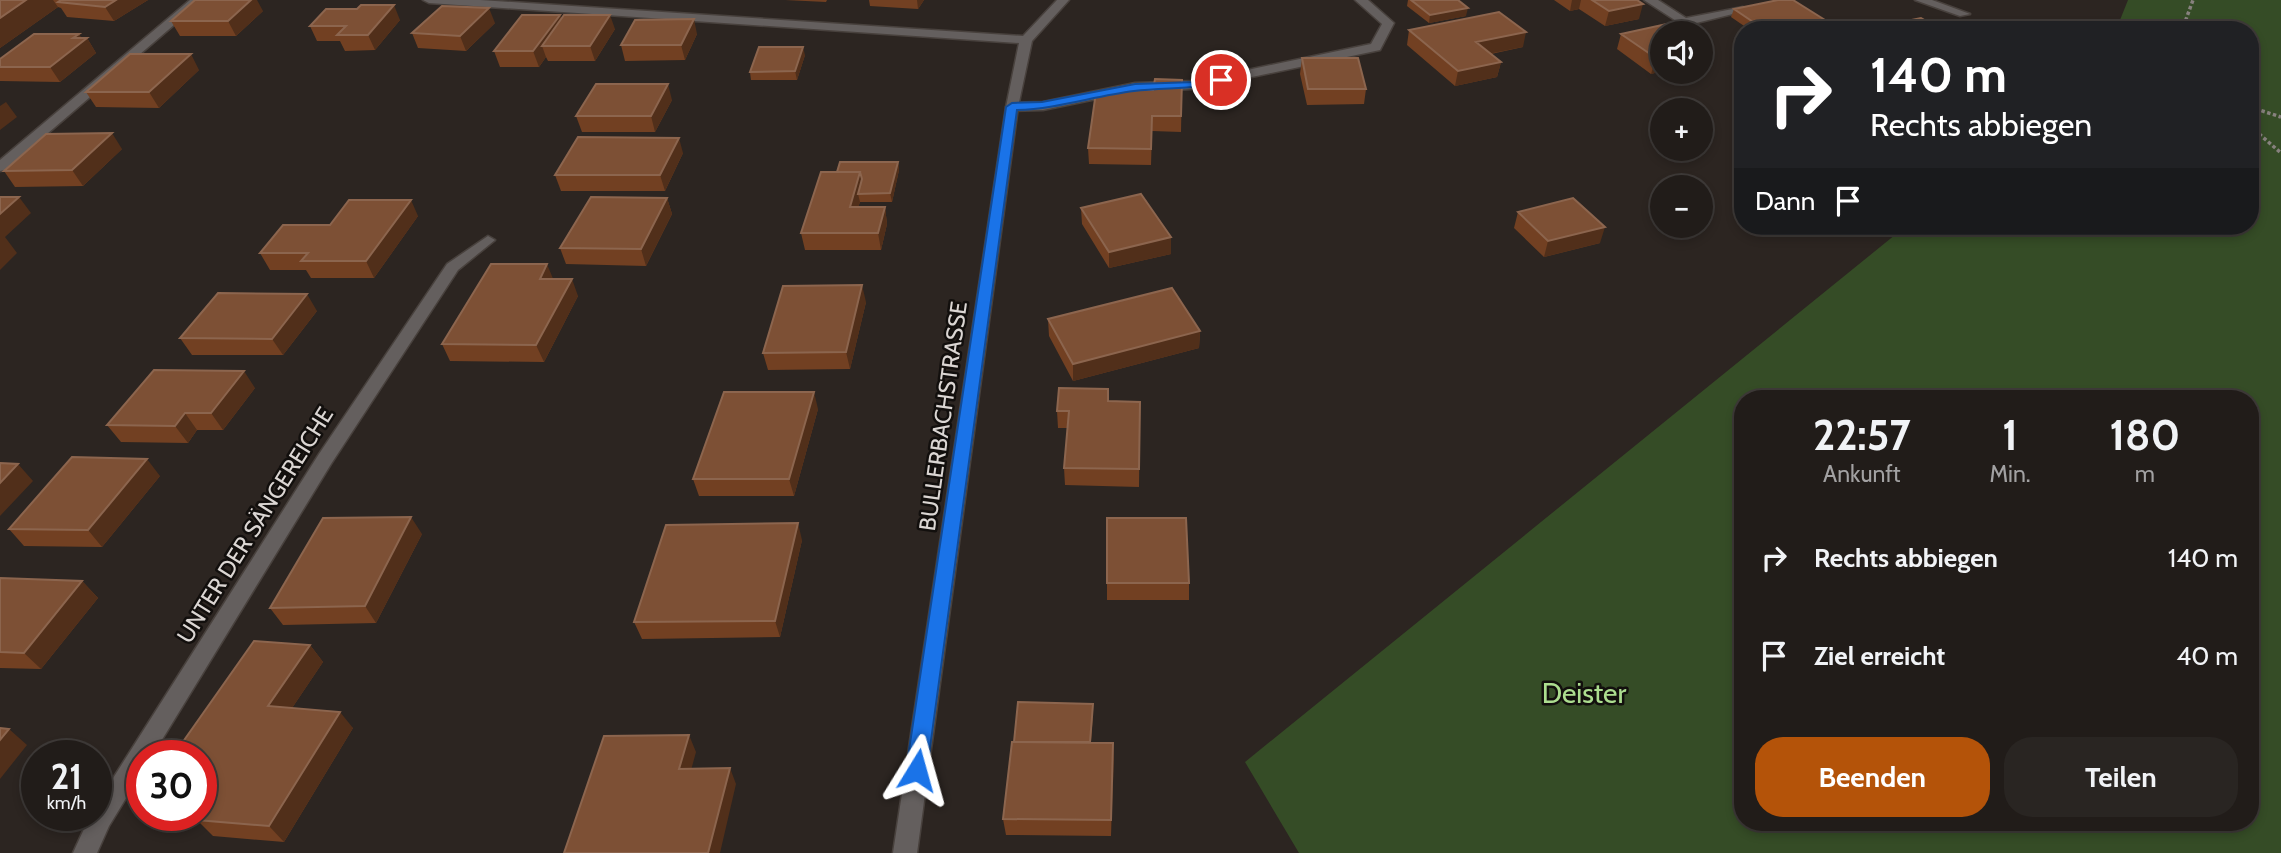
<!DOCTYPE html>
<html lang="de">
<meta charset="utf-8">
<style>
:root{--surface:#211c19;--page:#292522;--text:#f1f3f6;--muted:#a2a1a2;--line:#3e3a38;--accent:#b45309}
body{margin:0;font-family:Cabin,sans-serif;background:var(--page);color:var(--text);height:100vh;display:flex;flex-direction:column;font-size:26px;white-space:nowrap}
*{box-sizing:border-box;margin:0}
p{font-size:23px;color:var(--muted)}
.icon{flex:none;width:38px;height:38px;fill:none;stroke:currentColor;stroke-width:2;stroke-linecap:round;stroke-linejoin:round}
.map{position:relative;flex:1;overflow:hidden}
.sheet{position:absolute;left:1734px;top:390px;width:525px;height:441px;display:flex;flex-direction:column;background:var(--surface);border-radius:28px;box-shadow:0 4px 10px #0003,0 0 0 2px var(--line)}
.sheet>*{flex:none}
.banner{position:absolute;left:1734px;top:21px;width:525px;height:214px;border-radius:28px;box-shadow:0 4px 10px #0003,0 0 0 2px var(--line);background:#202124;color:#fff;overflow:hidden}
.fabs{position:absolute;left:1650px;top:21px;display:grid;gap:14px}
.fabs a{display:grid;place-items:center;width:63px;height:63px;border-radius:50%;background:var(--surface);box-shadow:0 4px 10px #0003,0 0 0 2px var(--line);font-size:35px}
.speed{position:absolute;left:21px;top:740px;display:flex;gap:14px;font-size:35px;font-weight:700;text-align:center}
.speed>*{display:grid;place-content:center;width:91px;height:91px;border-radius:50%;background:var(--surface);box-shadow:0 4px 10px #0003,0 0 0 2px var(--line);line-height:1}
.speed small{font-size:18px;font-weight:400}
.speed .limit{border:10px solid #d22;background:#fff;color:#111}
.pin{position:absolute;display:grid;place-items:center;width:60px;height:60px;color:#fff;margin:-30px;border:4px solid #fff;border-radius:50%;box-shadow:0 2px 7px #0007}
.me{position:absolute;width:77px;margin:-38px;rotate:8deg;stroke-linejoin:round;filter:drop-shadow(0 0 5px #0008)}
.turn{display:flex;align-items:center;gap:24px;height:147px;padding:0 21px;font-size:32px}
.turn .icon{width:91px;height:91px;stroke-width:2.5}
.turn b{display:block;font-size:49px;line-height:60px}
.then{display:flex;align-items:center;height:66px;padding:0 21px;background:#0003;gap:14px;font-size:26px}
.eta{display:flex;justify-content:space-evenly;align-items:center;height:119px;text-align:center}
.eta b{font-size:42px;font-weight:700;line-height:49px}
.primary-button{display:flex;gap:14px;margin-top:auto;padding:14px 21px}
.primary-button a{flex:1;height:80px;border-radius:28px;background:var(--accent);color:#fff;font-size:28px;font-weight:700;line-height:80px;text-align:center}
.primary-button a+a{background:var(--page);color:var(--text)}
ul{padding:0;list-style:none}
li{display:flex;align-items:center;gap:21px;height:98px;padding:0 21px}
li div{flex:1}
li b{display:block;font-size:26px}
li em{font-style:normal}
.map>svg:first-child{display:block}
</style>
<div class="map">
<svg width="2281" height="853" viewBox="0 0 2281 853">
<rect width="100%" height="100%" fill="#2c2521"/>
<path fill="#354c26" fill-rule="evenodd" d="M2128 0H2281V853H1299L1245 762 1906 226H2250V30H2116ZM1743 399H2250V822H1743Z"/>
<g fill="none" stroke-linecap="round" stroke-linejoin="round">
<g stroke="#48413d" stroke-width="3">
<path id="lane" d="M1355 0H1368L1394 23 1380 50 1195 89 1135 91 1043 110 1012 111 1006 107 1012 103 1043 102 1135 83 1195 81 1371 44 1382 24Z
M1644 0H1658L1686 18 1743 7 1749 10 1684 26Z"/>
</g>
<g stroke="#48413d" stroke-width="3">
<path id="street" d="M190 0H203L5 170 0 171V160Z
M423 0H480L1023 36 1057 0H1069L1032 41 1018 107 917 853H893L1006 107 1019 43 429 3Z
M1915 0H1932L1970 14 1960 16Z
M488 236 495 240 458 270 331 464 152 756H142V772L109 826 97 853H73L90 816H96V805L319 454 447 264Z"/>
</g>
<path stroke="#87817e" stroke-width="3.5" stroke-dasharray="3.5 2.5" stroke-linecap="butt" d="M1991 23 2013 30
M2164 30 2185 22 2193 0
M2250 107 2281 117
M2250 126 2281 153"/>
<use href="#lane" fill="#645f5e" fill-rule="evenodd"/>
<use href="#street" fill="#645f5e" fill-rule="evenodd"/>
</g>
<path fill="#724022" d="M0 0H148L114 21 67 17 61 8 58 7 0 48Z
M785 0H827L826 2Z
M869 0H924L918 9 870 6Z
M1408 0H1458L1466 16 1429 23 1407 6Z
M1554 0H1637L1639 19 1605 26 1579 9 1570 11Z
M357 9 400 20 375 50 345 51 340 41H317L310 26Z
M1734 9 1825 20 1822 28 1813 30H1750L1731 17Z
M263 11 236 36H180L171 21Z
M560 15 561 19 615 29 595 61H548L546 57 539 67H500L494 51Z
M495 23 466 51 418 48 412 33Z
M1671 23 1662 71 1651 74 1617 49 1621 34Z
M1409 30 1523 47 1491 54 1501 62 1497 77 1455 86 1407 45Z
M79 34 81 38H87L96 53 60 82 0 81V59Z
M697 34 685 60 625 61 621 45Z
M805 55 797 80H751L750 72Z
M1302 58 1366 89 1364 104 1307 105 1300 74Z
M199 70 159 108 96 107 86 92Z
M1182 80 1181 132 1152 131 1151 165 1089 164 1088 148 1114 92V89L1153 90Z
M672 100 655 132H582L576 116Z
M122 149 83 186 15 187 4 171Z
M683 153 665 191H561L555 175Z
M898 162 899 170 892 202H860L858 207H885L887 224 881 250H805L801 233 837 172Z
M667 198 672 214 646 266 566 264 560 248Z
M1081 208 1171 254 1109 268 1082 224Z
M1518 212 1600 243 1544 257 1514 228Z
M418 216 374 278H311L306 270H270L260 253 330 225Z
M553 279 578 296 544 362 450 361 442 344Z
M866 302 850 369 768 370 763 353Z
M317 311 283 355H192L180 338Z
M1048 319 1200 331 1199 348 1073 381 1049 336Z
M255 388 223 430H197L188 443 121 442 107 425Z
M1108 389V401L1140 402 1139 487 1065 485 1064 468 1068 428H1058L1057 411Z
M818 409 794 496H699L693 479Z
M160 476 102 547 24 546 9 529Z
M422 534 376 623 283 625 270 608Z
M802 540 780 637 642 639 634 622Z
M0 578 82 581 98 598 41 669 0 668Z
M1107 583H1189V600H1107Z
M310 645 323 662 292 708 353 728 284 842 213 836 197 820Z
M1093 713 1091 742 1113 743 1111 836 1006 835 1003 819Z"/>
<path fill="#512f1a" d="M26 0H53L58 7 0 48V18Z
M116 0H148L114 21 105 7Z
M251 0H257L263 11 236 36 228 21Z
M917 0H924L918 9Z
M1572 0H1581L1579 9 1570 11Z
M1643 4 1639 19 1605 26 1609 11Z
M394 5 400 20 375 50 368 35Z
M489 8 495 23 466 51 460 36Z
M1468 8 1466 16 1429 23 1430 15Z
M560 15 565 30 542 46 546 57 539 67 533 51Z
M610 15 615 29 595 61 590 46Z
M694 19 697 34 685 60 681 45Z
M1825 20 1822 28 1813 30H1780Z
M1526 32 1523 47 1473 57 1476 42Z
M79 34 83 41 87 38 96 53 60 82 50 67 73 38Z
M803 47 805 55 797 80 795 71Z
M1707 47 1702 62H1701V48Z
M191 54 199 70 159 108 149 92Z
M1662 57V71L1651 74 1656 58Z
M1501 62 1497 77 1455 86 1458 71Z
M668 84 672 100 655 132 651 116Z
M6 102 17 117 0 130V106Z
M112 133 122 149 83 186 72 170Z
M679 138 683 153 665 191 660 175Z
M898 162 899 170 892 202 890 193Z
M860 172 863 188 858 194 860 202 853 224 850 207Z
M19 197 31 213 5 237 17 253 0 270V214Z
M667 198 672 214 646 266 641 249Z
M411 200 418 216 374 278 366 261Z
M885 207 887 224 881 250 878 233Z
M1605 227 1600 243 1544 257 1548 241Z
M1171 237V254L1109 268V252Z
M547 264 554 281 540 279Z
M572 279 578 296 544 362 536 345Z
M862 285 866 302 850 369 846 352Z
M307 294 317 311 283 355 272 339Z
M1200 331 1199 348 1073 381V364Z
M244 371 255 388 223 430 211 413Z
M814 392 818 409 794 496 789 479Z
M185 413 197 430 188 443 175 426Z
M147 459 160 476 102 547 88 530Z
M18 464 33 481 0 516V483Z
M411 517 422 534 376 623 365 606Z
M798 523 802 540 780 637 775 621Z
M82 581 98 598 41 669 24 653Z
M310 645 323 662 282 723 268 706Z
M340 712 353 728 284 842 269 826Z
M9 729 27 745 0 779V740Z
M689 735 696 752 687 785 679 769Z
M1113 743 1114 759 1111 836V820Z
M730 768 736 784 720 853H708Z"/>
<path fill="#7d5035" stroke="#8c654e" stroke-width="2" d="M0 0H26L0 18Z
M61 0H116L105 7 58 2Z
M195 0H251L228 21H171Z
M1411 0H1458L1468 8 1430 15Z
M1592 0H1637L1643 4 1609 11Z
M1778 0H1793L1825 20 1780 30H1765L1734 9Z
M361 5H394L368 35H337L346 26H310L326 9H357Z
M442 6 489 8 460 36 412 33Z
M1499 12 1526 32 1476 42 1501 62 1458 71 1409 30Z
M522 15H560L533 51H494Z
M564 15H610L590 46H542Z
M1921 18 1942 30H1889L1882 26Z
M694 19 681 45H621L635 20Z
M1671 23 1687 33H1662V57L1656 58 1621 34Z
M34 34H79L73 38H87L50 67H0V59Z
M1701 42 1707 47 1701 48Z
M759 47H803L795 71 750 72Z
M130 54H191L149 92H86Z
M1302 58H1358L1366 89H1308Z
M1155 79 1182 80 1181 116H1152L1151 149 1088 148 1096 92H1115L1114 89 1153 90Z
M596 84H668L651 116H576Z
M112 133 72 170 4 171 46 134Z
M578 137 679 138 660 175H555Z
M840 162H898L890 193 858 194 862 179 860 172H837Z
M821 172H860L850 207H885L878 233H801Z
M1141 194 1171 237 1109 252 1081 208Z
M0 197H19L0 214Z
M591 197 667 198 641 249 560 248Z
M1573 198 1605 227 1548 241 1518 212Z
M349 200H411L366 261H301L308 253H260L283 225H330Z
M491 264H547L540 279H572L536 345 442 344Z
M862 285 846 352 763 353 783 286Z
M1172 288 1200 331 1073 364 1048 319Z
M218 293 307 294 272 339 180 338Z
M154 370 244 371 211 413H185L175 426 107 425Z
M1059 388 1108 389V401L1140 402 1139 469 1064 468 1069 411H1057Z
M724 392H814L789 479H693Z
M72 457 147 459 88 530 9 529Z
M0 463 18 464 0 483Z
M411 517 365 606 270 608 323 518Z
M1107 518H1186L1189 583H1107Z
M798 523 775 621 634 622 666 525Z
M0 578 82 581 24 653 0 652Z
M254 641 310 645 268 706 340 712 269 826 197 820 196 816H201V756H182L180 746Z
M1018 702 1093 704 1090 742H1014Z
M0 728 9 729 0 740Z
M689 735 679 769 730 768 708 853H564L604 736Z
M1012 742 1113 743 1111 820 1003 819Z"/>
<path fill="#1a73e8" stroke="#114b97" stroke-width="2" d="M1221 76 1225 77V82C1194 90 1165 87 1134 91 1094 96 1057 109 1017 110L927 770 924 777 917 779 909 777 906 770 1006 107 1012 103 1042 102 1135 84 1195 82Z"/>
<g text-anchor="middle" stroke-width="5" stroke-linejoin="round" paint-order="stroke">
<g font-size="23" fill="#dbd6d3" stroke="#120f0d">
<text transform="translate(943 416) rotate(-82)" y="8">BULLERBACHSTRASSE</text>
<text transform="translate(255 525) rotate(-58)" y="8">UNTER DER SÄNGEREICHE</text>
</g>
<g font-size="28" fill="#acdd8f" stroke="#120f0d">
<text x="1584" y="703">Deister</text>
</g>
</g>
</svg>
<div class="fabs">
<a><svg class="icon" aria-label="sound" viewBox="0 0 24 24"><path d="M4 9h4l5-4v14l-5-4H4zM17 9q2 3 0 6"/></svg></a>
<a>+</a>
<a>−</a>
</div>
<div class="speed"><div>21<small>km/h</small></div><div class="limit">30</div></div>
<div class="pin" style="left:1221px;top:80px;background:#d93025"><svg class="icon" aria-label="arrive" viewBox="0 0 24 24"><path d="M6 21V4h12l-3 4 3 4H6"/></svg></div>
<svg class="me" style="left:917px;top:770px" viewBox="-20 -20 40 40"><path d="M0-17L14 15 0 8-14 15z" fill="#1a73e8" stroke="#fff" stroke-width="4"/></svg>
<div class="banner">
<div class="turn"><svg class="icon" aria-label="right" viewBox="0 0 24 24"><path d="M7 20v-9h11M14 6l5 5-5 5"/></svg><div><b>140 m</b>Rechts abbiegen</div></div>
<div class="then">Dann<svg class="icon" aria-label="arrive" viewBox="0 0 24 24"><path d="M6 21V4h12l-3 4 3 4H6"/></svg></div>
</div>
<section class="sheet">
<div class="eta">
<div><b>22:57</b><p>Ankunft</p></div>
<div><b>1</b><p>Min.</p></div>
<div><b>180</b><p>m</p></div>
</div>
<ul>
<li><svg class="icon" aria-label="right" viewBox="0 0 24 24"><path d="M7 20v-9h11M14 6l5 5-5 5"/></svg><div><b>Rechts abbiegen</b></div><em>140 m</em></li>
<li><svg class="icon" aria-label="arrive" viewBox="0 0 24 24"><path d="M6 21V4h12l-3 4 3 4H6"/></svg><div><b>Ziel erreicht</b></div><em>40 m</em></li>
</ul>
<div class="primary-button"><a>Beenden</a><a>Teilen</a></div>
</section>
</div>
